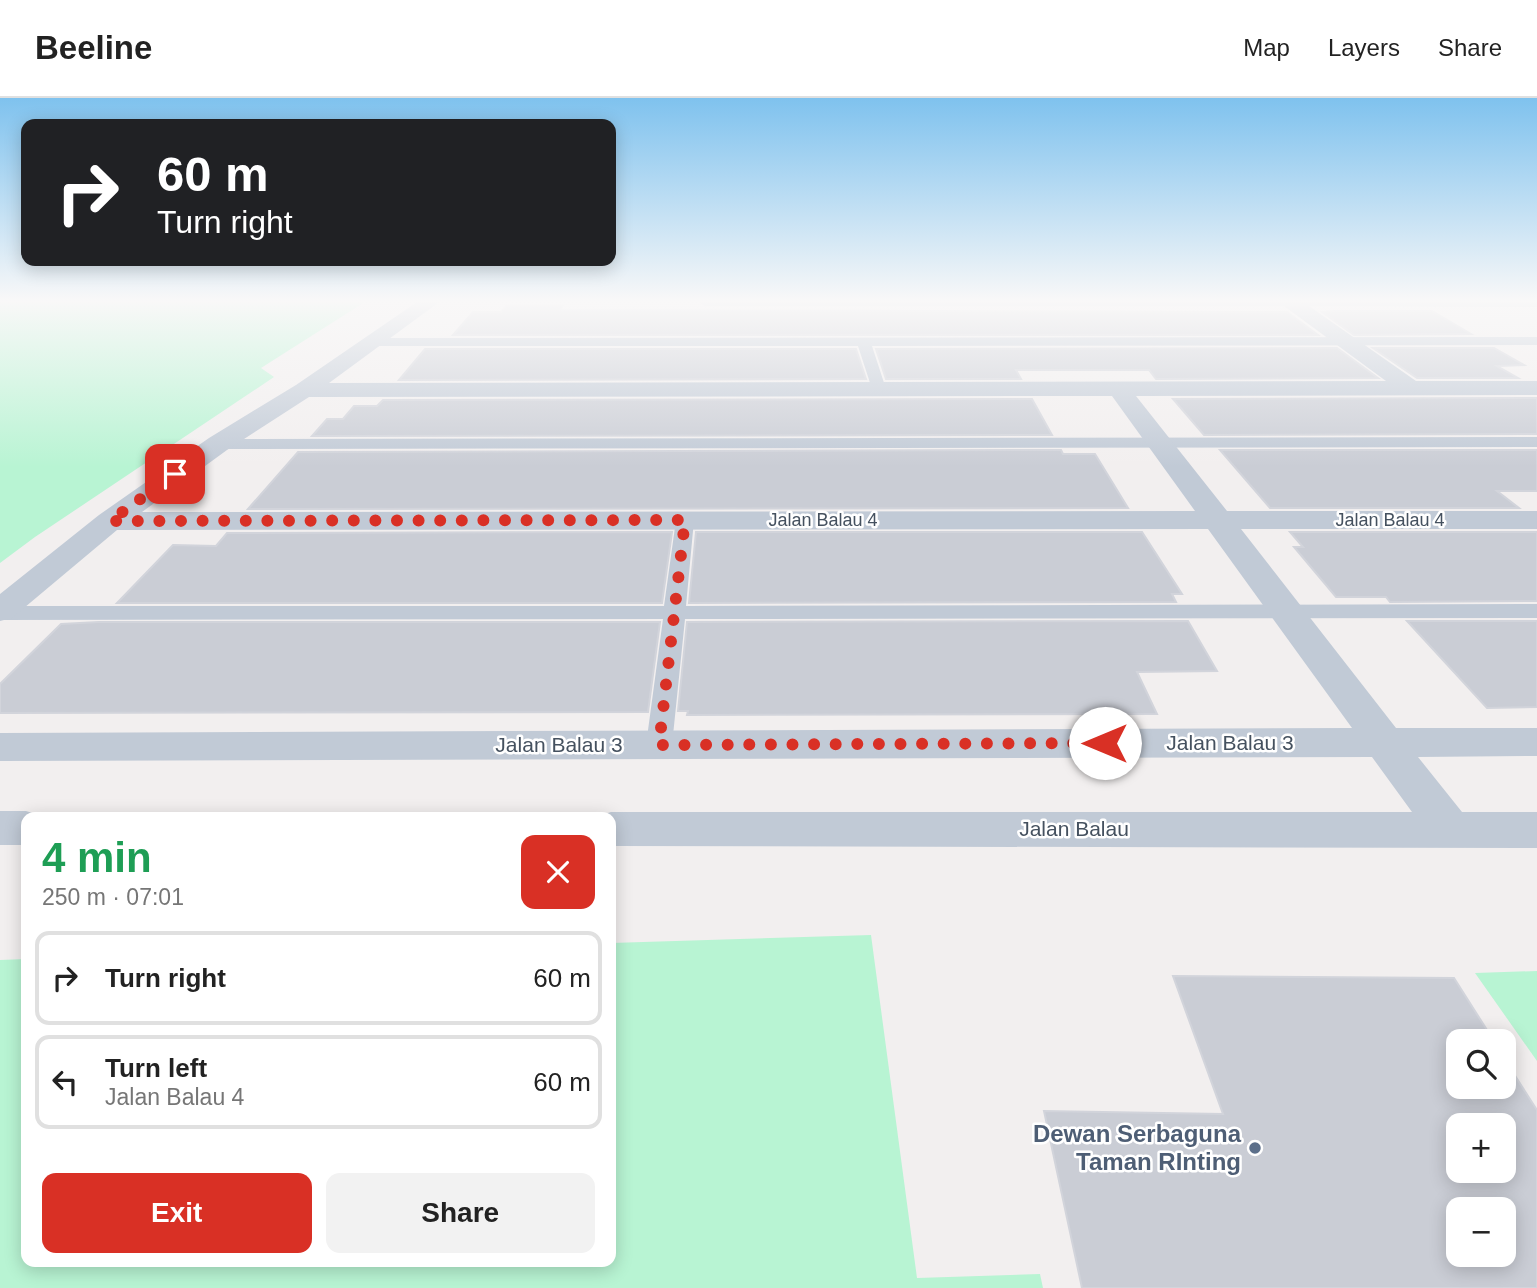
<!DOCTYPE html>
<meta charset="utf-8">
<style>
:root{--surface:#fff;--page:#f2f2f2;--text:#222;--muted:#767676;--line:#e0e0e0;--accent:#d93025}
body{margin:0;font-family:Helvetica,sans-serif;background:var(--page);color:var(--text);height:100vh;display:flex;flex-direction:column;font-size:26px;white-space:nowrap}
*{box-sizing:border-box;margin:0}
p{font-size:23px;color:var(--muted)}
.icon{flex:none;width:38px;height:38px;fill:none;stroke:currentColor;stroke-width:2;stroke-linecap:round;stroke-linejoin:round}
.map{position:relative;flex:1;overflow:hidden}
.drawer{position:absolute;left:21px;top:714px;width:595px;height:455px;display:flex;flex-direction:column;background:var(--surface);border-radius:14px;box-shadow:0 4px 18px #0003}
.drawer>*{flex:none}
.top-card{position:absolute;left:21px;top:21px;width:595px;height:147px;border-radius:14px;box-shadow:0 4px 18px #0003;background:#202124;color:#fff;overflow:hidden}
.tools{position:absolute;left:1446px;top:931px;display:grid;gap:14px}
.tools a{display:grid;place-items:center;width:70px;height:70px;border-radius:14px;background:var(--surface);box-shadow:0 4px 18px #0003;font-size:35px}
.pin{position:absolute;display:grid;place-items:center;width:60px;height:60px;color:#fff;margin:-30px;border-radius:14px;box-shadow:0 4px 10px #0006}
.me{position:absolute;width:77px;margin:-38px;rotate:270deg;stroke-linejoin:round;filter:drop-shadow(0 0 5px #0008)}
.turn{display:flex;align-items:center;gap:24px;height:147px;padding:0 21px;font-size:32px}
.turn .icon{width:91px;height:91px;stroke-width:2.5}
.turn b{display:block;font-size:49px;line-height:60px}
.round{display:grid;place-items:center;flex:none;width:74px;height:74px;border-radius:14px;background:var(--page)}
.head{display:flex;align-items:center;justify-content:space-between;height:119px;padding:0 21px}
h1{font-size:42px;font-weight:700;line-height:52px;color:#1e9e55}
.action{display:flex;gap:14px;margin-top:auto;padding:14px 21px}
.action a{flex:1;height:80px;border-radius:14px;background:var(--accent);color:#fff;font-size:28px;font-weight:700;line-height:80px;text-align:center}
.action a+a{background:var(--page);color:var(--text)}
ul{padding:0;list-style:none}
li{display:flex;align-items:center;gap:21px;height:94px;margin:0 14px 10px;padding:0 7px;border:4px solid var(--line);border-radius:14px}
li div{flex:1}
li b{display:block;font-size:26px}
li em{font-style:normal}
header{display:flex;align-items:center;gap:42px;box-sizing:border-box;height:98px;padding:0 35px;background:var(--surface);border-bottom:2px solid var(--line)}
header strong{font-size:33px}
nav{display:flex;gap:38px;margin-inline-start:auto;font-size:24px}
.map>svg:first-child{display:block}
</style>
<header>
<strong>Beeline</strong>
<nav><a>Map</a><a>Layers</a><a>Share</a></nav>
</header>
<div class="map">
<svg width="1537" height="1190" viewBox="0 0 1537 1190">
<rect width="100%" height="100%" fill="#f2efef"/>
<path fill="#b8f4d3" d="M0 202H368L261 270 274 279 35 439 0 465Z
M871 837 917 1180 1040 1176 1043 1190H0V862L26 861V1164H611V845Z
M1537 873V963L1475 875Z"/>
<path fill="#cacdd5" stroke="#d2d4db" stroke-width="2" fill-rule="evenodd" d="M507 207H563L560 212 1287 214 1318 237H453L473 214H501Z
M1334 213H1432L1471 236 1354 237 1322 214Z
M1337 250 1378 280 1156 281 1149 272H1016L1021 281H886L876 251Z
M1373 250H1494L1524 267 1497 268 1518 280H1417Z
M425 251H856L866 281 399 282Z
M1537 300V336L1204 337 1173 301Z
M1032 301 1052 337 312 338 327 321H343L354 308H377L383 302Z
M1061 352 1063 356H1095L1128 410 248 411 298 354Z
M1220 352H1537V393H1497L1519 410H1270Z
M672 434 662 505H117L173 447 216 448 227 435Z
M696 434H1142L1182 496H1172L1176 504 689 505Z
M1290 434H1537V503L1390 504 1386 499H1336L1294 449H1303Z
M1188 523 1217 573 1137 574 1157 616 687 617 688 613H678L687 524Z
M1407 523H1537V609L1487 610Z
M99 524H660L648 614 0 615V586L61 526Z
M1173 878 1454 880 1494 943H1458V989H1503V959L1537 1012V1190H1082L1044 1013 1223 1016ZM1458 1027H1503V1073H1458ZM1458 1111H1503V1157H1458Z"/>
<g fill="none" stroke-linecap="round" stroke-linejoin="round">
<path fill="#c1cad6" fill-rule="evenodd" d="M1537 239V247L872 248 886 291 879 295 872 291 858 248H374L367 244 374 240Z
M1537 339V349L218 351 210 346 218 341Z
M685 416 694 422 686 508 1537 506V520L685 521 672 647 668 653 659 656 650 653 646 647 663 521 0 522V508H664L676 422Z"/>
<path fill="#c1cad6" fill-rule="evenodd" d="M420 202H442L329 285 1386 283 1284 208H705L696 202H1537V209L1309 208 1416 283H1537V297L1136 298 1227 413H1537V431H1241L1396 630H1537V658L1418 659 1462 714H1537V750L611 748V719H595L611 714H1412L1372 659 0 663V635L1352 630 1208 431 117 432 12 520 0 523V496L99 417 209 340 296 287ZM1112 298 1195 413 142 414 227 352 309 299Z
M0 713H26L42 718 26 719V747H0Z"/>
</g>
<linearGradient id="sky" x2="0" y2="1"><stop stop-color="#7fc2ee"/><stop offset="0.55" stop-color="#f9f8f8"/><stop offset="1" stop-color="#f9f8f8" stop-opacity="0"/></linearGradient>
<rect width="1537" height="369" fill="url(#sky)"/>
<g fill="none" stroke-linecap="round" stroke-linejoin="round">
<path stroke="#d93025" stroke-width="12" stroke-dasharray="0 21.6" d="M175 376 110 423 685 422 659 647 1105 645"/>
</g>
<circle fill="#5c6f8a" stroke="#fff" stroke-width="2.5" cx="1255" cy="1050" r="7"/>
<g text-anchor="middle" stroke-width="5" stroke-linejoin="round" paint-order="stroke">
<g font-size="18" fill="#45515f" stroke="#fff">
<text x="823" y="428">Jalan Balau 4</text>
<text x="1390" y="428">Jalan Balau 4</text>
</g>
<g font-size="21" fill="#45515f" stroke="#fff">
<text x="1230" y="652">Jalan Balau 3</text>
<text x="559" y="654">Jalan Balau 3</text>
<text x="1074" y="738">Jalan Balau</text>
</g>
<g font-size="24" font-weight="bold" fill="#4e5e75" stroke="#fff" text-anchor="end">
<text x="1241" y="1044">Dewan Serbaguna<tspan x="1241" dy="28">Taman RInting</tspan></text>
</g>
</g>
</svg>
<div class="tools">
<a><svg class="icon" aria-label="search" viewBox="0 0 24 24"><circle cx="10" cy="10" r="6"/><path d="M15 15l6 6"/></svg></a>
<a>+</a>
<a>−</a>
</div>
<div class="pin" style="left:175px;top:376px;background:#d93025"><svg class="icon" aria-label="arrive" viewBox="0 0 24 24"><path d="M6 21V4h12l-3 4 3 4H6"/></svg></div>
<svg class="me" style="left:1105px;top:645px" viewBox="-20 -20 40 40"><circle r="19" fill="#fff"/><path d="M0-13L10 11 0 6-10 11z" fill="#d93025"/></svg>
<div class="top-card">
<div class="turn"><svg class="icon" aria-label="right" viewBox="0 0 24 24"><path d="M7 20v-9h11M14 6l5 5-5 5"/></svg><div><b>60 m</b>Turn right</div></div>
</div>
<section class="drawer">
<div class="head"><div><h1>4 min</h1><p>250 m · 07:01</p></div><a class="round" style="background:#d93025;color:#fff"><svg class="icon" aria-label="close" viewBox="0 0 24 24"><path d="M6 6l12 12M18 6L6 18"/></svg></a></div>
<ul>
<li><svg class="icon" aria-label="right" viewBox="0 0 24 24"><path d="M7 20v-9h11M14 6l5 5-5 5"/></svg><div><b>Turn right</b></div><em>60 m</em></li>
<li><svg class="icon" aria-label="left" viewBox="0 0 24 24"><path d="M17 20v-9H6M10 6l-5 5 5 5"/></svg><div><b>Turn left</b><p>Jalan Balau 4</p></div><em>60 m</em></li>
</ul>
<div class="action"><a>Exit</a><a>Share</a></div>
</section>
</div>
